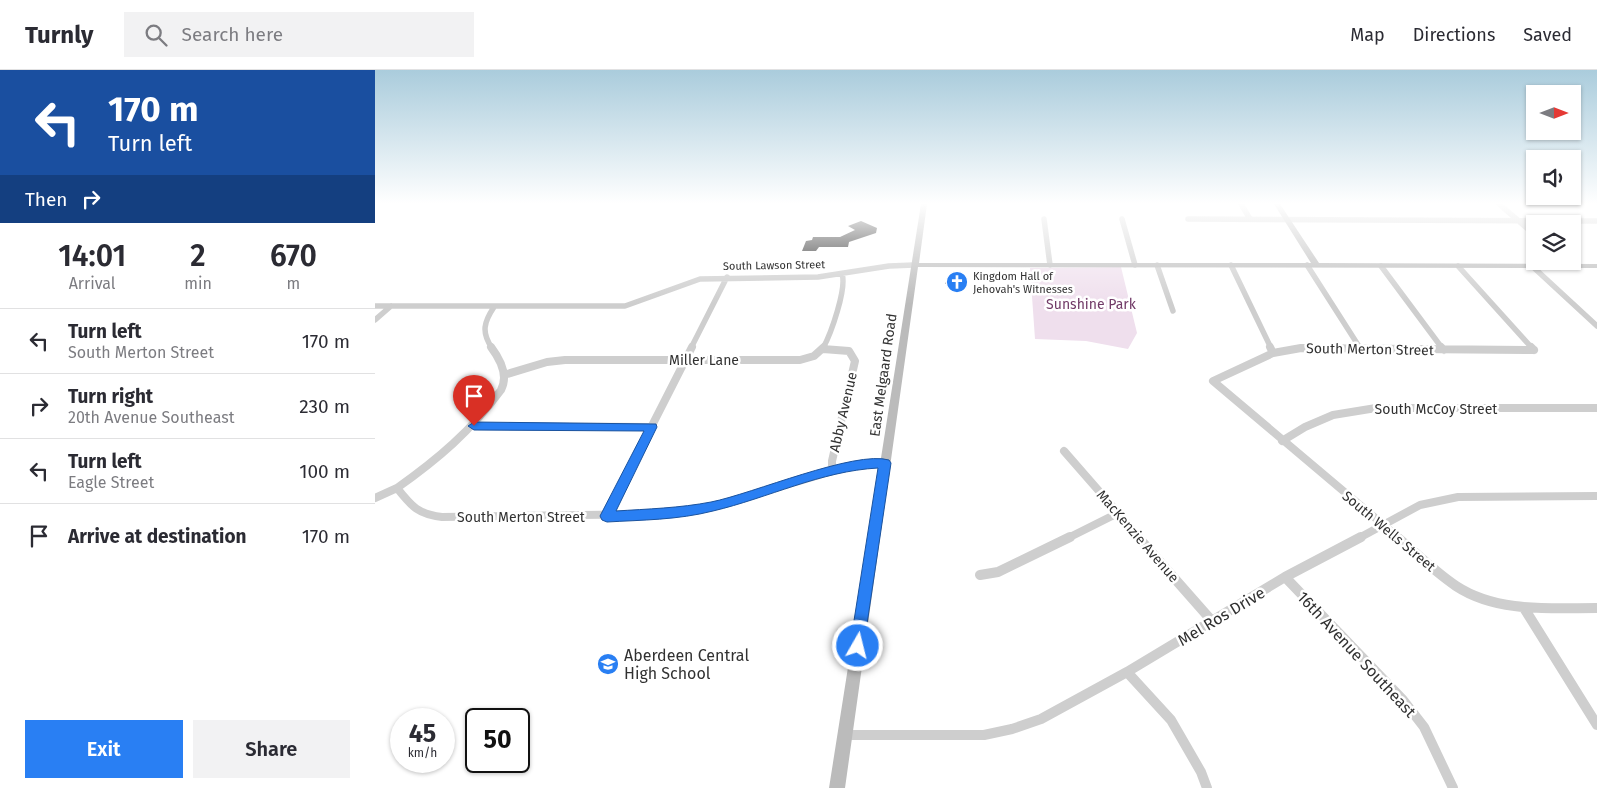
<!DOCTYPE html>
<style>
:root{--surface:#fff;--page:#f2f2f3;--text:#2b2b33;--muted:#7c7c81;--line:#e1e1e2;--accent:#297ff3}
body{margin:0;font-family:"Fira Sans",sans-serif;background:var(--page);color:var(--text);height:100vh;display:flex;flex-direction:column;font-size:19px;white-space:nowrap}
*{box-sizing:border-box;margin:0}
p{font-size:16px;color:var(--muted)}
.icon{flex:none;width:28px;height:28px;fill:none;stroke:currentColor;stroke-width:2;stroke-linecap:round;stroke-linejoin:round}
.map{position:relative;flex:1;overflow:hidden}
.details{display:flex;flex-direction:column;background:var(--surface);width:375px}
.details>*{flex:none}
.guide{background:#1a4fa0;color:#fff;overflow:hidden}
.needle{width:32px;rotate:90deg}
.fabs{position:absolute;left:1151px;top:15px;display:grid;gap:10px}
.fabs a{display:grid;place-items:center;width:55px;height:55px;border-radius:0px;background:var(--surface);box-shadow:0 1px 4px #0004;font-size:25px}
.speed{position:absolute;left:15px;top:638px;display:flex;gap:10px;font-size:25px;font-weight:700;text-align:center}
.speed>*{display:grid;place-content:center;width:65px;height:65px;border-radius:50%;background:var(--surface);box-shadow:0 1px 4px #0004;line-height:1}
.speed small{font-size:12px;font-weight:400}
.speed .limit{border:2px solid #111;border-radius:8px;background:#fff;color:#111}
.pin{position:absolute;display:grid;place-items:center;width:42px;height:42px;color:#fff;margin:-51px -21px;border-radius:50% 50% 50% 0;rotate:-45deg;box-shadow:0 0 5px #0007}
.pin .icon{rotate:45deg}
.me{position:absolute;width:55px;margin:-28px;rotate:8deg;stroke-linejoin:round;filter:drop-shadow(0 0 4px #0008)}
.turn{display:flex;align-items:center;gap:18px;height:105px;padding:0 25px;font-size:22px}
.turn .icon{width:65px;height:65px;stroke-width:2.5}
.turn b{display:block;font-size:35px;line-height:42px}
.then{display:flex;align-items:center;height:48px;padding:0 25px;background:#0003;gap:10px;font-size:19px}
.eta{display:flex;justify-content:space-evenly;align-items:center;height:85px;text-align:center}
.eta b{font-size:30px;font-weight:600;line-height:35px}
.button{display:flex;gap:10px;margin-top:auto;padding:10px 25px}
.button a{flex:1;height:58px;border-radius:0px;background:var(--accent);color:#fff;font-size:20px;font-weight:600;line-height:58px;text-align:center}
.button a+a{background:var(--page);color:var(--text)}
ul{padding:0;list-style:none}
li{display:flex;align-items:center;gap:15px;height:65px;padding:0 25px;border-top:1px solid var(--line)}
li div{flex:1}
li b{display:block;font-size:19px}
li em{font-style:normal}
header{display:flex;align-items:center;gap:30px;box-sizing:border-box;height:70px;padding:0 25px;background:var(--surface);border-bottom:1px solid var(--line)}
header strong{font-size:24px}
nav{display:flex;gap:28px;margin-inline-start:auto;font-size:18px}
.search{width:350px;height:45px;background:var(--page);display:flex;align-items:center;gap:12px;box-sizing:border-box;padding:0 18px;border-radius:0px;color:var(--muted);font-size:19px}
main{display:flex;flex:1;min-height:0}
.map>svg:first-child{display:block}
</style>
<header>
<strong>Turnly</strong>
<div class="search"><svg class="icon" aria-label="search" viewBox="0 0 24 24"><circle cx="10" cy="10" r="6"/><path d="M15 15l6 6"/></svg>Search here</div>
<nav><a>Map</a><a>Directions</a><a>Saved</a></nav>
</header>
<main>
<section class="details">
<div class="guide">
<div class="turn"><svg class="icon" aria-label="left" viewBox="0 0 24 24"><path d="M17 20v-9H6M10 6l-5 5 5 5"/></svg><div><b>170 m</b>Turn left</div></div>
<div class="then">Then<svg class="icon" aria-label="right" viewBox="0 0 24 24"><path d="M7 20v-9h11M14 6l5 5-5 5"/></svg></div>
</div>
<div class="eta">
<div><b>14:01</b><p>Arrival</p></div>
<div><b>2</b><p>min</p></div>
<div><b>670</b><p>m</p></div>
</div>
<ul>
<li><svg class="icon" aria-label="left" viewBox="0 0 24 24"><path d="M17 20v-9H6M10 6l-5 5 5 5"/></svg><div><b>Turn left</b><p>South Merton Street</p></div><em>170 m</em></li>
<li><svg class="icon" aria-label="right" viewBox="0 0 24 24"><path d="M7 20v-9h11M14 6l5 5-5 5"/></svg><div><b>Turn right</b><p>20th Avenue Southeast</p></div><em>230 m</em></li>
<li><svg class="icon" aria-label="left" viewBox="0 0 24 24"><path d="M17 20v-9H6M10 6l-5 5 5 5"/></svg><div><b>Turn left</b><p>Eagle Street</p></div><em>100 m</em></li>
<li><svg class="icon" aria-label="arrive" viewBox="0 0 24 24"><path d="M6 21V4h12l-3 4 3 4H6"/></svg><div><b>Arrive at destination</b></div><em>170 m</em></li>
</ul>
<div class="button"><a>Exit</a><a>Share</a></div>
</section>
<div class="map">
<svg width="1222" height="718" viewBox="0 0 1222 718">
<rect width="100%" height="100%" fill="#fff"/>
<path fill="#efdfed" d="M746 197 762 263 753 279 711 271 660 269 655 198Z"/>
<path fill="#181818" d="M486 151 502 158 501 163 474 172 473 177H444L441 181H427L431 171 437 170 438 167H465L480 160 473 156Z
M581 206 593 213 578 218 570 213 573 212 571 211Z"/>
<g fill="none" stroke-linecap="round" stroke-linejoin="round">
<path stroke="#cecece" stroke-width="5.5" d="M866 134 875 149
M1124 134 1160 165
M669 149 675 195
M747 149 760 195
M813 149 1222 151
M782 195 798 241
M856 195 896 278
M932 195 985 278
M1006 196 1067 278
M1083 196 1157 278
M1157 196 1222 256
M0 236H250L325 209 443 207 514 196 539 195
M0 250 16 236
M117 278C106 262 109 252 119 237
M316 278 352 207
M448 278C456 264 472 218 467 204"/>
<path stroke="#cecece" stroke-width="8" d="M895 277 898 283
M1066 277 1069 280
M1156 277 1159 280
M448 279 474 281 480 291 457 391V401
M129 305 172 292 190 290H425L439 286 449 277
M99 356 277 357
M907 371 930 357 958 345 1001 338H1222
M689 381 765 468
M22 418C63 389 96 361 126 320 134 305 125 289 116 277
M0 428 22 418C37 437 43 444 67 447L281 444 337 437 478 395 510 393
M231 446 317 277
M693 468 743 443
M984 468 1045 435 1083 427 1222 426
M1024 468 838 311 898 283 926 278 1159 280"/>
<path stroke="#cecece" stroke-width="10" d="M763 467 837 551
M1022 467C1041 483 1060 502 1081 516 1122 543 1175 538 1222 538
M605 505 623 502 695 467
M910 507 1028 630 1049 657 1078 718
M1149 538 1222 655
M752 602 796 650 826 702 832 718
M470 665H609L637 659 666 649 752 602 910 507 986 467"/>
<path fill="#bbb" fill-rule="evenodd" d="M546 134H552L544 193H936L899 134H905L944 193 1222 194V198L543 197 470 718H454Z"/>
</g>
<linearGradient id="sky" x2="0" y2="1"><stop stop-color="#aaccdc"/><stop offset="0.57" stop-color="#fff"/><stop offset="1" stop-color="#fff" stop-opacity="0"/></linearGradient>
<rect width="1222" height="234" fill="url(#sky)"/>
<path fill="#297ff3" stroke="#1b539e" d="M99 352 281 354 282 357 241 441C272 439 305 438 336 432 377 424 480 380 514 390L516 393 488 581 483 583 477 581 475 576 503 398C446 401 393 428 338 441 303 450 266 450 232 452L227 450 225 446 269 361 99 360 93 356Z"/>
<defs>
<g id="church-disc" transform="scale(1.125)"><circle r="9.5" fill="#297ff3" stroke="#fff"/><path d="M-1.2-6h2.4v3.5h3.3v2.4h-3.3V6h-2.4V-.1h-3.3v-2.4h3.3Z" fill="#fff"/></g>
<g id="school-disc" transform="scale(1.125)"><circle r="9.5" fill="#297ff3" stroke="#fff"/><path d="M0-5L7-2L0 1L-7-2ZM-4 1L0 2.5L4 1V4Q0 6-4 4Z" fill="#fff"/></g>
</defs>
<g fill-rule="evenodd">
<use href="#church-disc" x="582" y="212"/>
<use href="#school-disc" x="233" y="594"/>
</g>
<g text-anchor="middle" stroke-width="5" stroke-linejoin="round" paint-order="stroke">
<g font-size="11" fill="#313131" stroke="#fff">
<text transform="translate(399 195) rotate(-1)" y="4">South Lawson Street</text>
</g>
<g font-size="11" fill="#313131" stroke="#fff" text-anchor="start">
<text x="598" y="210">Kingdom Hall of<tspan x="598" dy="13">Jehovah's Witnesses</tspan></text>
</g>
<g font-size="14" fill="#713a67" stroke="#fff">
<text x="716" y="239">Sunshine Park</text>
</g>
<g font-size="14" fill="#313131" stroke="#fff">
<text transform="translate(995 279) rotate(1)" y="5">South Merton Street</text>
<text x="329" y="295">Miller Lane</text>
<text transform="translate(508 305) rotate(-82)" y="5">East Melgaard Road</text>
<text x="1061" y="344">South McCoy Street</text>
<text transform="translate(468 342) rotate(-77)" y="5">Abby Avenue</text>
<text x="146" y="452">South Merton Street</text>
<text transform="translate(1014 461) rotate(40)" y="5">South Wells Street</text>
<text transform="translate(763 466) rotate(49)" y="5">MacKenzie Avenue</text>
</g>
<g font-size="16" fill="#313131" stroke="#fff">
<text transform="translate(846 546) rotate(-31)" y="6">Mel Ros Drive</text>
<text transform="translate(982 584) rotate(47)" y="6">16th Avenue Southeast</text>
</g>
<g font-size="16" fill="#313131" stroke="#fff" text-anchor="start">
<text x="249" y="591">Aberdeen Central<tspan x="249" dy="18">High School</tspan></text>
</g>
</g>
</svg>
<div class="fabs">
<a><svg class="needle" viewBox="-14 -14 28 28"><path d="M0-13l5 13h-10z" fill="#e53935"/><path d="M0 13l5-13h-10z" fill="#7c7c81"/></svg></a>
<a><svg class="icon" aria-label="sound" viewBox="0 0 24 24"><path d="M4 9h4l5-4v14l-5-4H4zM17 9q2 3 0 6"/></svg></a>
<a><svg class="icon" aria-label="layers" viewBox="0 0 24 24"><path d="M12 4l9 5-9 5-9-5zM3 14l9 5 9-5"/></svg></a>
</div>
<div class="speed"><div>45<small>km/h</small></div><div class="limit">50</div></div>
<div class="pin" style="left:99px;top:356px;background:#d93025"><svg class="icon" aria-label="arrive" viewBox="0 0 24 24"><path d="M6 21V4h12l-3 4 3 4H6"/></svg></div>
<svg class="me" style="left:483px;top:576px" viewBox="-20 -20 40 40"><circle r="17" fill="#297ff3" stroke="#fff" stroke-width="3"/><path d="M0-11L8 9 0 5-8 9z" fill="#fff"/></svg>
</div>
</main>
